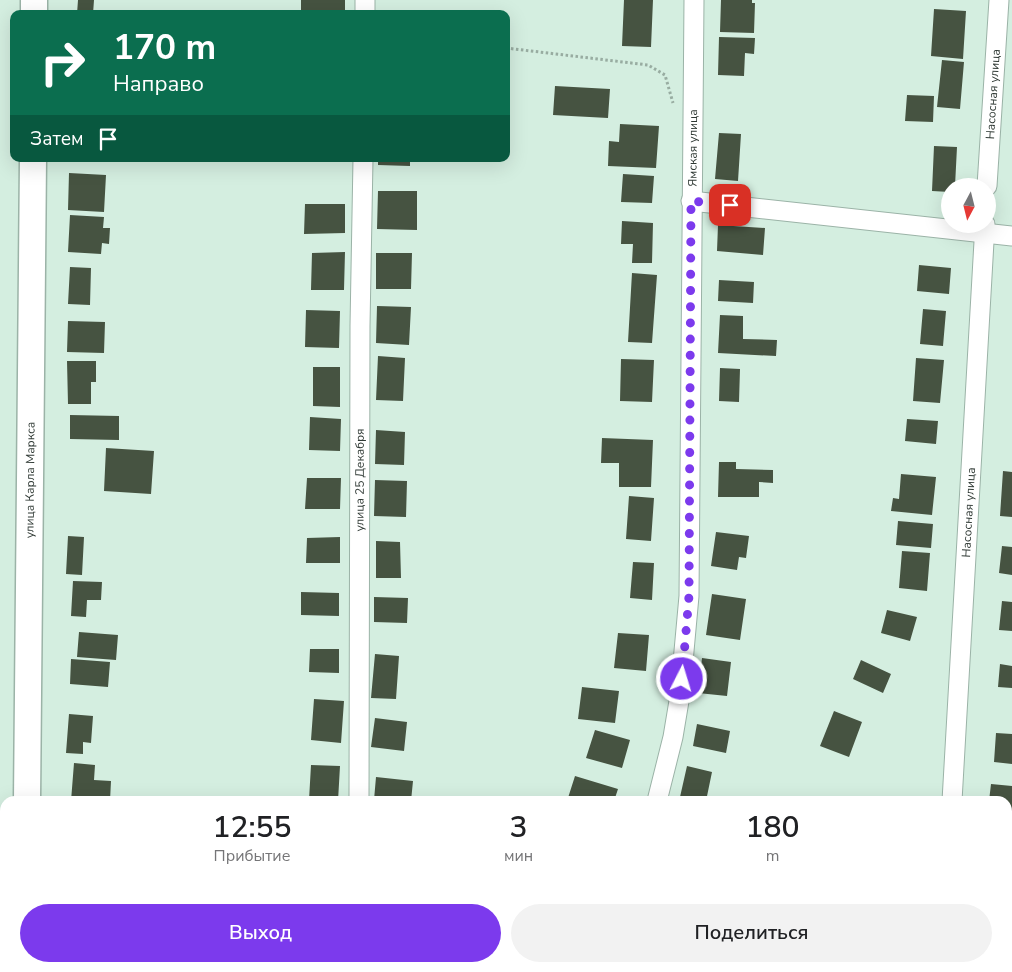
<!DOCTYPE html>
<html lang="ru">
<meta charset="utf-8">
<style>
:root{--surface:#fff;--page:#f2f2f2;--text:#202124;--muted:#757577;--accent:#7c3aed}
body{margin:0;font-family:"Nunito Sans",sans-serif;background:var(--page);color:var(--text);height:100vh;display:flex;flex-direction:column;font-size:19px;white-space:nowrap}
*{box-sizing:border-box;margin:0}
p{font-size:16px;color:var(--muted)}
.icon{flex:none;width:28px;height:28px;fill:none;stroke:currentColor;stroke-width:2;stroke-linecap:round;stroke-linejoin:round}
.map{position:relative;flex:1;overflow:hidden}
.drawer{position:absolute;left:0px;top:796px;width:1012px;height:176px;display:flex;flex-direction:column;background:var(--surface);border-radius:15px 15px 0 0;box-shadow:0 5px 20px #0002}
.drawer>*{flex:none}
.hud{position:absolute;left:10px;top:10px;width:500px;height:152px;border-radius:10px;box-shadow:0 5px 20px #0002;background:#0b6e4f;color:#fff;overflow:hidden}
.needle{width:32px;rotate:187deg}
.controls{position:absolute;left:941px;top:178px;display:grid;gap:10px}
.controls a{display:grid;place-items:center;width:55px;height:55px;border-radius:50%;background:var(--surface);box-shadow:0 5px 20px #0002;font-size:25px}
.pin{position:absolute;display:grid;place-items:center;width:42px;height:42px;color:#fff;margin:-21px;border-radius:10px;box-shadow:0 2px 8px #0006}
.me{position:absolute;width:55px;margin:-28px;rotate:5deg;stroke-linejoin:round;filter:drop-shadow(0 0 4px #0008)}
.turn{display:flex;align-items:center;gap:18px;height:105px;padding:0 20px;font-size:22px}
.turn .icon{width:65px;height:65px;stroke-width:2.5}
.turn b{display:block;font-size:35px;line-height:42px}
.then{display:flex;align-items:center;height:48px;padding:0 20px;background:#0003;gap:10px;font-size:19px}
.eta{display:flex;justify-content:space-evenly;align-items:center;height:85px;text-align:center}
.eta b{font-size:30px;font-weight:600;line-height:35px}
.action{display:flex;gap:10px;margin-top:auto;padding:10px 20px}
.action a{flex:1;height:58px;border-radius:30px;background:var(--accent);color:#fff;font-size:20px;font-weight:600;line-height:58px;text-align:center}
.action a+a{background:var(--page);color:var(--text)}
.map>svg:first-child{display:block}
</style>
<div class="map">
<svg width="1012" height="972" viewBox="0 0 1012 972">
<rect width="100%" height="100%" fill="#d4eee0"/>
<path fill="#465341" d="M78 0H94L93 14H77Z
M301 0H345V14H301Z
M624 0H653L651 47 622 46Z
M721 0H752V3H755L754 33 720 32Z
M934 9 966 11 963 59 931 56Z
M719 37 755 38 754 54 745 53 744 76 718 75Z
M942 60 964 62 960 109 937 107Z
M555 86 610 89 608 118 553 115Z
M907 95 934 96 933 122 905 121Z
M620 124 659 126 656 168 608 166 609 141 619 142Z
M719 133 741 134 738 181 715 179Z
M934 146 957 147 955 186H950V192L932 191Z
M309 159H343V162H309Z
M378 159H410V166L378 165Z
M69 173 106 175 104 212 68 210Z
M623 174 654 176 652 203 621 202Z
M378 191H417V230L377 229Z
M305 204H345V233L304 234Z
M70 215 104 217 103 228H110L109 244 102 243 101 254 68 252Z
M622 221 653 223 652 263H632L633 244H621Z
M718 225 765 228 763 255 717 251Z
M345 252 344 290H311L312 253Z
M376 253H412L411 289H376Z
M919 265 951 268 949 294 917 291Z
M70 267 91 268 90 305 68 304Z
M632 273 657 275 652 343 628 342Z
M719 280 754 282 753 303 718 301Z
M377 306 411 307 409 345 376 343Z
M923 309 946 311 943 346 920 344Z
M306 310 340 311 339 348 305 347Z
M720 315 743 316V339L777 340 776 356 718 353Z
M68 321 105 322 104 353 67 352Z
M378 356 405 358 403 401 376 400Z
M916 358 944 360 940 403 913 401Z
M621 359 654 360 652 402 620 401Z
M67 361H96V382H91V404H68Z
M313 367H340V407L313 406Z
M720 368 740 369 739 402 719 401Z
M70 415 119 416V440L70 439Z
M310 417 341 419 340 451 309 450Z
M907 419 938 421 936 444 905 441Z
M376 430 405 432 404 465 375 464Z
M602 438 653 440 651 487H619V463H601Z
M106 448 154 451 151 494 104 491Z
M719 462H736V469L773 470V483L759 482V497H718Z
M1003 471 1012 472V517L1000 516Z
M901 474 936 477 932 515 891 511 893 498 899 499Z
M307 478H341L340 509H305Z
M375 480 407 481 406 517 374 516Z
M629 496 654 498 651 541 626 539Z
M898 521 933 524 931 548 896 545Z
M716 532 749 536 746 558 739 557 737 570 711 566Z
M68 536 84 537 82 575 66 574Z
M340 537V563H306L307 538Z
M376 541 400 542 401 578H376Z
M1002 546 1012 547V575L999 573Z
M902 551 930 553 927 591 899 588Z
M633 562 654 563 652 600 630 598Z
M73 581 102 582 101 600H87L86 617 71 616Z
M301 592 339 593V616L301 615Z
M712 594 746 599 740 640 706 635Z
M374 597 408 598 407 623 374 622Z
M1002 601 1012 602V631L999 630Z
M887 610 917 617 910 641 881 633Z
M79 632 118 635 116 660 77 657Z
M618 633 649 635 646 671 614 668Z
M310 649H339V673L309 672Z
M375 654 399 656 396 699 371 698Z
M702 658 731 662 727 696 698 693Z
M71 659 110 662 108 687 70 684Z
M861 660 891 674 883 693 853 679Z
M1000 664 1012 666V688L998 687Z
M582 687 619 691 615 723 578 719Z
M314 699 344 701 341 743 311 740Z
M834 711 862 722 849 757 820 746Z
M69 714 93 716 91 743 83 742V754L66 753Z
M375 718 407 722 404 751 371 747Z
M697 724 730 731 726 753 693 746Z
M595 730 630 740 622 768 586 758Z
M996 733 1012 734V764L994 762Z
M74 763 95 765 94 780 111 781 110 801H71Z
M311 765 340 766 338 801 309 800Z
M687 766 712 772 706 801H697L680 797Z
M575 776 618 789 614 801H567Z
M376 777 413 781 411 801 374 800Z
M991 784 1012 786V815H1008V801H989Z
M1008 818H1012V839L1008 838Z"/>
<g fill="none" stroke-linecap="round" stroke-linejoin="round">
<g stroke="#9bb3a7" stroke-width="21">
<g id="street">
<path d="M365 14V0"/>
<path id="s1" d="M987 186 999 0"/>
<path d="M691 201 1012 236"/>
<path id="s2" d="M359 801 360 326 363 159"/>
<path id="s3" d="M657 801 673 737 680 695 689 596 694 0"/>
<path id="s4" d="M952 801 985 224"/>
<path d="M0 927 5 924"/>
<path d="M233 972 235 968"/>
<path d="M466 972 475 968"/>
<path d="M942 972V968"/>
</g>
</g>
<g stroke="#9bb3a7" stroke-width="29">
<g id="secondary">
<path d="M34 14V0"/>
<path id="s5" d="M27 801 33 159"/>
<path d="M160 968 175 972"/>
</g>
</g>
<path stroke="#98aca1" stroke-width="3" stroke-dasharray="2.5 2.5" stroke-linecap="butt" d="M506 48 648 65 665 75 673 103"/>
<use href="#street" stroke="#fff" stroke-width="19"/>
<use href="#secondary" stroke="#fff" stroke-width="26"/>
</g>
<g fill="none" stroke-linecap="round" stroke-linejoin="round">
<path stroke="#7c3aed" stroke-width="9" stroke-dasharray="0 16.2" d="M682 679 689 596 691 201 730 205"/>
</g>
<g text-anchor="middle" stroke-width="5" stroke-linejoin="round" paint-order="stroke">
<g font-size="12" fill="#2f3934" stroke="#fff">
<text dy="4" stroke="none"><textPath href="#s1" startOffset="92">Насосная улица</textPath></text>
<text dy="4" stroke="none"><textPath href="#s3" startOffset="656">Ямская улица</textPath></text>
<text dy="4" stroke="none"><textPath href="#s5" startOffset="321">улица Карла Маркса</textPath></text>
<text dy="4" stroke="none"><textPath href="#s2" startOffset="321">улица 25 Декабря</textPath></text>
<text dy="4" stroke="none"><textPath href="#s4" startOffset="289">Насосная улица</textPath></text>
</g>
</g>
</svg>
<div class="controls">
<a><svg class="needle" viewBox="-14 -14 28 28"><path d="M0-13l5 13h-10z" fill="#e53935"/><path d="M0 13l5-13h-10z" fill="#757577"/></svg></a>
</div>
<div class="pin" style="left:730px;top:205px;background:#d93025"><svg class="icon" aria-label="arrive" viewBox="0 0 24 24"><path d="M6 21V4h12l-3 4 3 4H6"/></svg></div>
<svg class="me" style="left:682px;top:679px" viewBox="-20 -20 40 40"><circle r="17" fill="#7c3aed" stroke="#fff" stroke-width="3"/><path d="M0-11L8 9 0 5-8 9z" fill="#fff"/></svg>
<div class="hud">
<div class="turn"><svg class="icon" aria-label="right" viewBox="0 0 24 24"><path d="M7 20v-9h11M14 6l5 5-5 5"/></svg><div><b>170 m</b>Направо</div></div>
<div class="then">Затем<svg class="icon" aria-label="arrive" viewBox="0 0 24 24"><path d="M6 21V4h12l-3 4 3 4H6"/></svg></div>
</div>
<section class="drawer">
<div class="eta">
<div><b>12:55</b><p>Прибытие</p></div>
<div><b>3</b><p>мин</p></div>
<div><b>180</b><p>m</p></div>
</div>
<div class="action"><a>Выход</a><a>Поделиться</a></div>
</section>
</div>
